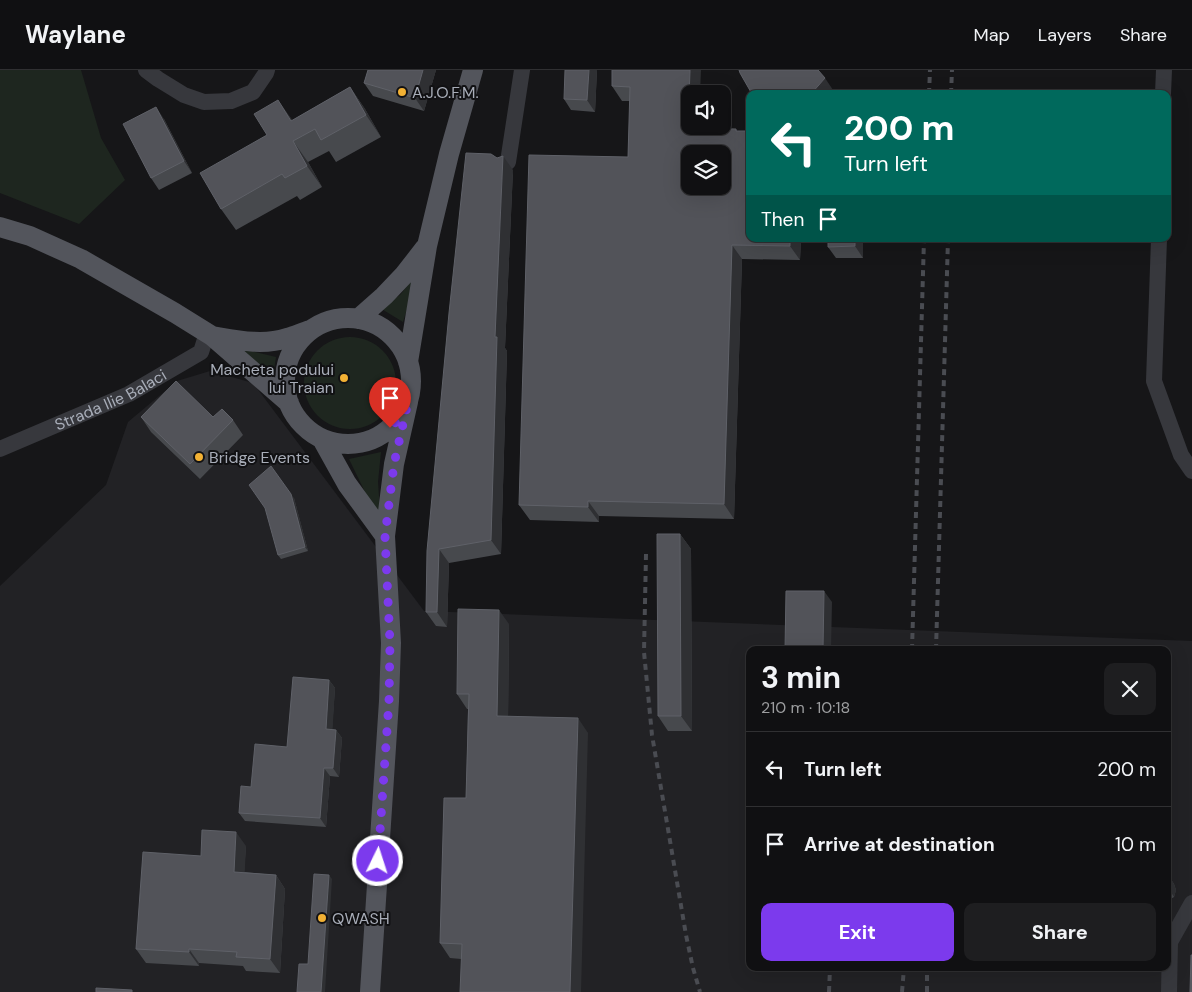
<!DOCTYPE html>
<meta charset="utf-8">
<style>
:root{--surface:#101012;--page:#1e1e20;--text:#f1f3f6;--muted:#9c9d9f;--line:#303032;--accent:#7c3aed}
body{margin:0;font-family:"DM Sans",sans-serif;background:var(--page);color:var(--text);height:100vh;display:flex;flex-direction:column;font-size:19px;white-space:nowrap}
*{box-sizing:border-box;margin:0}
p{font-size:16px;color:var(--muted)}
.icon{flex:none;width:28px;height:28px;fill:none;stroke:currentColor;stroke-width:2;stroke-linecap:round;stroke-linejoin:round}
.map{position:relative;flex:1;overflow:hidden}
.sheet{position:absolute;left:746px;top:576px;width:425px;height:325px;display:flex;flex-direction:column;background:var(--surface);border-radius:10px;box-shadow:0 5px 20px #0002,0 0 0 1px var(--line)}
.sheet>*{flex:none}
.hud{position:absolute;left:746px;top:20px;width:425px;height:152px;border-radius:10px;box-shadow:0 5px 20px #0002,0 0 0 1px var(--line);background:#00695c;color:#fff;overflow:hidden}
.fabs{position:absolute;left:681px;top:15px;display:grid;gap:10px}
.fabs a{display:grid;place-items:center;width:50px;height:50px;border-radius:10px;background:var(--surface);box-shadow:0 5px 20px #0002,0 0 0 1px var(--line);font-size:25px}
.pin{position:absolute;display:grid;place-items:center;width:42px;height:42px;color:#fff;margin:-51px -21px;border-radius:50% 50% 50% 0;rotate:-45deg;box-shadow:0 0 5px #0007}
.pin .icon{rotate:45deg}
.me{position:absolute;width:55px;margin:-28px;rotate:4deg;stroke-linejoin:round;filter:drop-shadow(0 0 4px #0008)}
.turn{display:flex;align-items:center;gap:18px;height:105px;padding:0 15px;font-size:22px}
.turn .icon{width:65px;height:65px;stroke-width:2.5}
.turn b{display:block;font-size:35px;line-height:42px}
.then{display:flex;align-items:center;height:48px;padding:0 15px;background:#0003;gap:10px;font-size:19px}
.round{display:grid;place-items:center;flex:none;width:52px;height:52px;border-radius:10px;background:var(--page)}
.summary{display:flex;align-items:center;justify-content:space-between;height:85px;padding:0 15px}
h1{font-size:30px;font-weight:700;line-height:38px}
.button{display:flex;gap:10px;margin-top:auto;padding:10px 15px}
.button a{flex:1;height:58px;border-radius:10px;background:var(--accent);color:#fff;font-size:20px;font-weight:700;line-height:58px;text-align:center}
.button a+a{background:var(--page);color:var(--text)}
ul{padding:0;list-style:none}
li{display:flex;align-items:center;gap:15px;height:75px;padding:0 15px;border-top:1px solid var(--line)}
li div{flex:1}
li b{display:block;font-size:19px}
li em{font-style:normal}
header{display:flex;align-items:center;gap:30px;box-sizing:border-box;height:70px;padding:0 25px;background:var(--surface);border-bottom:1px solid var(--line)}
header strong{font-size:24px}
nav{display:flex;gap:28px;margin-inline-start:auto;font-size:18px}
.map>svg:first-child{display:block}
</style>
<header>
<strong>Waylane</strong>
<nav><a>Map</a><a>Layers</a><a>Share</a></nav>
</header>
<div class="map">
<svg width="1192" height="922" viewBox="0 0 1192 922">
<rect width="100%" height="100%" fill="#161618"/>
<path fill="#222225" fill-rule="evenodd" d="M210 301 253 313 424 541 1192 571V922H0V516L106 415 128 352 177 311ZM750 580H1168V898H750Z"/>
<path fill="#1e261f" d="M0 0H81L101 68 125 110 79 154 0 123Z
M418 203 403 252 380 238 400 225Z
M304 313a46 46 0 1 1 92 0a46 46 0 1 1-92 0Z
M230 274 247 280 276 287 273 306 262 296Z
M381 382 378 412 381 455 349 389Z"/>
<g fill="none" stroke-linecap="round" stroke-linejoin="round">
<g stroke="#37383d" stroke-width="16">
<path d="M146 0 158 9 184 25 204 32 231 31 253 22 266 3 267 0"/>
<path d="M1163 24 1164 0"/>
<path d="M508 92 522 0"/>
<path d="M1159 169 1154 311 1181 385 1192 401"/>
<path id="s1" d="M0 379 129 324 201 282 207 263"/>
<path d="M1169 922 1170 872 1192 833"/>
</g>
<path stroke="#53555c" stroke-width="20" d="M0 157 30 166 81 189 175 243 212 266 289 333
M285 311a63 63 0 1 1 126 0a63 63 0 1 1-126 0Z
M358 249 384 226 404 205 425 178
M212 266C236 270 263 276 287 268 295 266 303 262 310 260
M408 292 427 176 449 84 473 0
M322 369 347 414 385 466
M370 922 389 631 391 573 385 466 394 394 408 332"/>
<path stroke="#4a4c52" stroke-width="4" stroke-dasharray="6 5" stroke-linecap="butt" d="M929 24 930 0
M951 24 952 0
M646 484 644 582 652 665 686 865 693 898 700 922
M912 580 924 169
M936 580 948 169
M829 922 830 898
M902 922 904 898
M927 922V898"/>
</g>
<path fill="#47494d" d="M368 0H436L424 41 373 26 364 13Z
M597 0 595 42 571 40 564 29Z
M612 0 699 58 736 59 737 61 750 169H801L800 190 742 189 734 449 599 446V452L530 450 519 435 628 87 630 31H622L612 16Z
M350 17 365 39 381 67 336 92 329 81 308 92 322 117 300 130 297 126 236 160 221 139 293 50Z
M164 49 192 103 159 120 151 108Z
M513 100 505 278 507 281 501 484 449 493 447 557 436 556 426 542Z
M863 169V188H836L828 177Z
M141 347 233 350 243 365 200 409 151 362Z
M294 428 308 481 281 489 278 485Z
M680 464 691 479 692 661H668L658 646Z
M509 554 508 646 588 663 461 889 450 888 440 873 466 728 468 639H467L457 624Z
M329 610 335 618 332 659 336 660 342 668 339 707 330 706 326 757 245 751 239 743 251 717 287 677Z
M246 776 244 802 276 805 285 819 280 903 246 901 243 896 199 893V896L146 893 136 879 201 786Z
M1168 805 1174 814 1176 820 1174 827 1169 830H1168Z"/>
<path fill="#2f3033" d="M423 0H436L424 41 415 28Z
M589 0H597L595 42 587 30Z
M690 0H701L700 24H690V56H699V73L688 58Z
M825 8 835 23 834 24H811Z
M350 17 365 39 381 67 366 45Z
M278 30 293 51H291Z
M156 37 164 49 192 103 184 91Z
M293 71 308 92 322 117 307 96Z
M503 86 513 100 505 278 507 281 501 484 491 470 495 267Z
M790 169H801L800 190 790 176Z
M855 169H863V188L855 176Z
M732 175 742 189 734 449 724 434Z
M291 424 294 428 308 481 305 477Z
M588 431 599 446V452L588 437Z
M680 464 691 479 692 661 681 646Z
M439 479 449 493 447 557 437 542Z
M824 521 832 532 831 580H823Z
M499 540 509 554 508 661 497 646Z
M329 610 335 618 332 668 326 659Z
M578 648 588 663 581 922H570Z
M336 660 342 668 339 707 333 698Z
M324 698 330 706 326 757 320 748Z
M236 762 246 776 244 816 234 802Z
M276 805 285 819 280 903 270 889Z
M329 805 332 809 325 922H321Z
M1169 806 1174 814 1176 820 1174 827 1169 819Z
M189 879 199 893V896L189 882Z"/>
<path fill="#525359" stroke="#5f6168" fill-rule="evenodd" d="M368 0H423L415 28 364 13Z
M565 0H589L587 30 564 29Z
M612 0H690L688 58 736 59V61H750V169H790V176L732 175 724 434 588 431V437L519 435 529 85 628 87 630 17 612 16ZM690 84H722V116H690Z
M739 0H818L825 8 811 24H752L740 3Z
M350 17 366 45 321 70 315 59 293 71 307 96 285 108 282 104 221 139 200 103 267 65 254 44 278 30 291 51Z
M156 37 184 91 151 108 123 54Z
M466 83 491 84 497 88 503 86 495 267H497L491 470 439 479 437 542H426L427 481 449 243Z
M828 169H855V176L828 177Z
M176 311 213 347 222 339 233 350 190 394 141 347Z
M271 396 291 424 305 477 278 485 265 438 249 415Z
M657 464H680L681 646H658Z
M786 521H824L823 580H785Z
M458 539 499 540 497 646 578 648 570 922H460L462 874 440 873 444 728H466L469 624H457Z
M293 607 329 610 326 659 336 660 333 698H324L320 748 239 743 241 716 251 717 255 674 287 677Z
M202 760 236 762 234 802 276 805 270 889 236 887 237 882 189 879V882L136 879 143 782 201 786Z
M314 804 329 805 321 922H297L299 894H308Z
M1168 805 1169 806 1171 813 1169 819 1168 820Z
M1191 885H1192V922H1190Z
M96 918 132 920V922H96Z"/>
<g fill="none" stroke-linecap="round" stroke-linejoin="round">
<path stroke="#7c3aed" stroke-width="9" stroke-dasharray="0 16.2" d="M378 791 389 631 390 573 385 466 394 394 408 332 398 350 390 358"/>
</g>
<g fill="#f2b134" stroke="#111113" stroke-width="2">
<circle cx="402" cy="22" r="5"/>
<circle cx="344" cy="308" r="5"/>
<circle cx="199" cy="387" r="5"/>
<circle cx="322" cy="848" r="5"/>
</g>
<g text-anchor="middle" stroke-width="4" stroke-linejoin="round" paint-order="stroke">
<g font-size="16" fill="#a8adb8" stroke="#111113" text-anchor="start">
<text x="412" y="28">A.J.O.F.M.</text>
<text x="334" y="305" text-anchor="end">Macheta podului<tspan x="334" dy="18">lui Traian</tspan></text>
<text x="209" y="393">Bridge Events</text>
<text x="332" y="854">QWASH</text>
</g>
<g font-size="16" fill="#a8adb8" stroke="#111113">
<text dy="6" stroke="none"><textPath href="#s1" startOffset="121">Strada Ilie Balaci</textPath></text>
</g>
</g>
</svg>
<div class="fabs">
<a><svg class="icon" aria-label="sound" viewBox="0 0 24 24"><path d="M4 9h4l5-4v14l-5-4H4zM17 9q2 3 0 6"/></svg></a>
<a><svg class="icon" aria-label="layers" viewBox="0 0 24 24"><path d="M12 4l9 5-9 5-9-5zM3 14l9 5 9-5"/></svg></a>
</div>
<div class="pin" style="left:390px;top:358px;background:#d93025"><svg class="icon" aria-label="arrive" viewBox="0 0 24 24"><path d="M6 21V4h12l-3 4 3 4H6"/></svg></div>
<svg class="me" style="left:378px;top:791px" viewBox="-20 -20 40 40"><circle r="17" fill="#7c3aed" stroke="#fff" stroke-width="3"/><path d="M0-11L8 9 0 5-8 9z" fill="#fff"/></svg>
<div class="hud">
<div class="turn"><svg class="icon" aria-label="left" viewBox="0 0 24 24"><path d="M17 20v-9H6M10 6l-5 5 5 5"/></svg><div><b>200 m</b>Turn left</div></div>
<div class="then">Then<svg class="icon" aria-label="arrive" viewBox="0 0 24 24"><path d="M6 21V4h12l-3 4 3 4H6"/></svg></div>
</div>
<section class="sheet">
<div class="summary"><div><h1>3 min</h1><p>210 m · 10:18</p></div><a class="round"><svg class="icon" aria-label="close" viewBox="0 0 24 24"><path d="M6 6l12 12M18 6L6 18"/></svg></a></div>
<ul>
<li><svg class="icon" aria-label="left" viewBox="0 0 24 24"><path d="M17 20v-9H6M10 6l-5 5 5 5"/></svg><div><b>Turn left</b></div><em>200 m</em></li>
<li><svg class="icon" aria-label="arrive" viewBox="0 0 24 24"><path d="M6 21V4h12l-3 4 3 4H6"/></svg><div><b>Arrive at destination</b></div><em>10 m</em></li>
</ul>
<div class="button"><a>Exit</a><a>Share</a></div>
</section>
</div>
